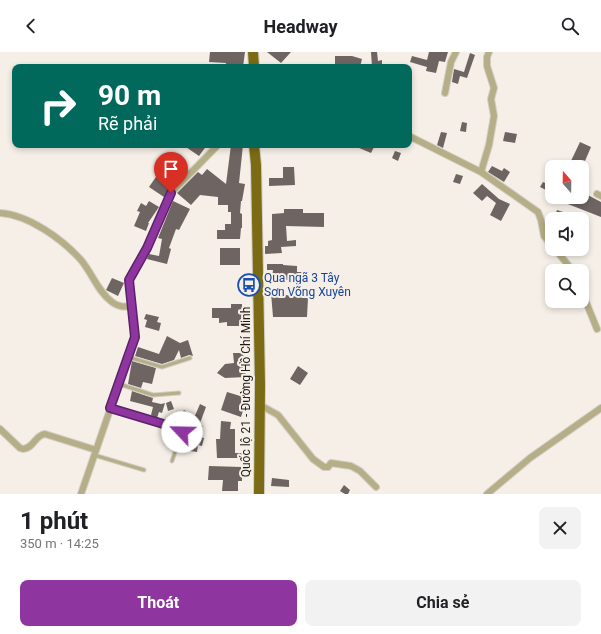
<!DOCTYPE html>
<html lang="vi">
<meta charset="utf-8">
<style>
:root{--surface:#fff;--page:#f2f2f2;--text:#202124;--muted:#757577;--accent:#8e35a0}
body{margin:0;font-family:Roboto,sans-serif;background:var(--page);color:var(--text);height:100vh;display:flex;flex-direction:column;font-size:15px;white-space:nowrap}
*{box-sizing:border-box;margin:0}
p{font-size:13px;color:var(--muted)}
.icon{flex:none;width:22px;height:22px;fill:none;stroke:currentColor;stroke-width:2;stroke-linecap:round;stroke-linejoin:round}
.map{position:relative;height:442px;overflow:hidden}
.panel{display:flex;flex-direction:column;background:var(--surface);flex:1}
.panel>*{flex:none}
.hud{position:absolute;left:12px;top:12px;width:400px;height:84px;border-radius:8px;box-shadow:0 2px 6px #0003;background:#00695c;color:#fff;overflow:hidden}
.needle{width:26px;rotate:340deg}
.tools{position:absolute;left:545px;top:108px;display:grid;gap:8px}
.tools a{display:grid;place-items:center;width:44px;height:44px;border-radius:8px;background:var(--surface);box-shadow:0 2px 6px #0003;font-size:20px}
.pin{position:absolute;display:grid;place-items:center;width:34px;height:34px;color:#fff;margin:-41px -17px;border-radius:50% 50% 50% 0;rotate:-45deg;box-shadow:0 0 4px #0007}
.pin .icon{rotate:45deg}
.me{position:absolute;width:44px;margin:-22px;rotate:294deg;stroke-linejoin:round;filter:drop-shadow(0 0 3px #0008)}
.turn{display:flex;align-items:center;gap:14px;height:84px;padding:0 20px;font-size:18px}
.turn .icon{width:52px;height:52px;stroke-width:2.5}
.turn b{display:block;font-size:28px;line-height:34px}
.round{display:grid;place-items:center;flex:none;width:42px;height:42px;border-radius:8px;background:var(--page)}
.summary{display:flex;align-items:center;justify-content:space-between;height:68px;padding:0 20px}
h1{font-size:24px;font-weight:700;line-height:30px}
.button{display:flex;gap:8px;margin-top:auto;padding:8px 20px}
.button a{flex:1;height:46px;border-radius:8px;background:var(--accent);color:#fff;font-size:16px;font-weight:700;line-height:46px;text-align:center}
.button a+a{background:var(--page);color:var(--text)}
header{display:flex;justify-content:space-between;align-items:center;height:52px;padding:0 20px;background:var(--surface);font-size:18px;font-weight:700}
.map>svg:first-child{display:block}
</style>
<header><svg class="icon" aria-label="back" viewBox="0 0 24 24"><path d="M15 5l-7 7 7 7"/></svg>Headway<svg class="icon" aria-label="search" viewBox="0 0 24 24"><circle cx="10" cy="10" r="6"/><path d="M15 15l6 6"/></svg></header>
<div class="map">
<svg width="601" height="442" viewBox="0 0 601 442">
<rect width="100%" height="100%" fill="#f5efe7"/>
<path fill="#6e6563" d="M210 0H245L243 15H225L226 11 209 10Z
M267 0H291L281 11Z
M371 0H377L378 9 382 8V15H372Z
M429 0H448L445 10 439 9 436 21 426 19 427 15 410 10 412 4 427 8Z
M470 1 475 3 467 26 460 24 458 32 452 30 454 17 464 20Z
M335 4H352L362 7 360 15 354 14 353 15H335Z
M462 70 467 71 466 80 460 79Z
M441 80 447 81 443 96 437 93Z
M505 80 517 82 515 91 503 89Z
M580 90 591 95 582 116 570 111Z
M183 93H207L199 104Z
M231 93H243L239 131 245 132 242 149H241L240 161 242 162V176H241L240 187H217V178H225V172H231V160H228V153H218V145L200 143 191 153 177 141 198 120 202 123 207 117 226 132Z
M352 93H375L371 101Z
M395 99 401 101 398 109 392 106Z
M492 114 502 119 504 116 510 120 504 130 488 120Z
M283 115H294L295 133 269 134V126H283Z
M160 119 166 123 168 119 179 126 168 138 164 145 149 135Z
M456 122 463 124 460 132 453 130Z
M543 130 551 134 548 139 540 135Z
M482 132 499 147 510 152 501 169 490 163 496 151 487 144 482 149 473 141Z
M582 140 601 150V165L550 145H582Z
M149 149 159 155 148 171H149L146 179 134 174 140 160 137 159 141 151 146 154Z
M173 149 190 157 179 178 176 177 169 196 171 197 167 212 147 207 149 202 159 204 162 187 158 186Z
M284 157H303V161H324V175L286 174 287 189 296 188V194L281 195 282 201 265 202V194H268V189L272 188V162L284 161Z
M557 158 569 162 567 167H554Z
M220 196H240V213H220Z
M267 212H283V213L297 214V220H308L307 229 272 227 273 218H267Z
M112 226 124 231 118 244 106 238Z
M271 241 308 246 307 265H273Z
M231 252H242V260H246L247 274H227V270L219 271V266H212V256H231Z
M146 262 159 265 157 270 161 271 159 279 145 275 147 268 144 267Z
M167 284 180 291 188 288 193 304 189 303 181 306 179 298 174 308 162 312 135 304 138 295 159 302Z
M233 301H243L246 325 225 326 217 321 225 312 234 311Z
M132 309 156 316 152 332 143 330 141 336 128 332Z
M298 314 308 321 300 333 290 327Z
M132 339 153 346 152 350 161 352 165 351 162 361 159 360 157 366 151 363 153 355 130 349Z
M227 340 247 346 241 365 221 358Z
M171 349 174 357 168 359 166 351Z
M200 352 206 355 200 371 203 375 187 369 180 363 184 358 194 366Z
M221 369 231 370 230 377H235V401H242V406H217L216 387H220Z
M194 383 204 386 202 394 198 393 197 400 184 398 185 388H193Z
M209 414 242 415V429H238V439H222L223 428H208Z
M272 426 289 428V435L271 434Z
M344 433 350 438 348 442H345L340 439Z"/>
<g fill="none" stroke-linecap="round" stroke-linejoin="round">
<g stroke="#d3cdc6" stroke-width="5">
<path id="service" d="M128 305 162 315 190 306
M119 332 153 343 179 341
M111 356 180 377 182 380 172 409
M94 403 144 418"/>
</g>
<g stroke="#d3cdc6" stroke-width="8">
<path id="minor" d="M445 41 451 10 456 0
M409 84 481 120 538 160 541 168 544 184 552 194
M481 120 489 93 494 64 491 47 494 36 487 14V5L489 0
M597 142 601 144
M0 161C29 163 62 187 81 208 92 221 98 240 112 250 118 255 124 255 132 254
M555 197 573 219
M582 240 597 277
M260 353 278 363 313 407 324 415H328L331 411 351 414 360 419 376 435
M0 377 20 396 23 397C34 396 35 383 45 382L96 398
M81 442 135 285 129 228 147 196 171 141 218 93
M487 442 530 406 601 356"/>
</g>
<g stroke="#d3cdc6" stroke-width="12">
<path id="trunk" d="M253 0 254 15
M254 93 256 113 260 333 259 442"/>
</g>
<use href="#service" stroke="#b5ae86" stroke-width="3"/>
<use href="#minor" stroke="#b5ae86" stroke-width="6"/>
<use href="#trunk" stroke="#7a6b14" stroke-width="10"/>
</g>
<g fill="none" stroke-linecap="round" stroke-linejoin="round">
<g stroke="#5c2268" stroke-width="10">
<path id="route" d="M171 141 147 196 129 228 135 285 110 356 180 377 182 380"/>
</g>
<use href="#route" stroke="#8e35a0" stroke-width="7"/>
</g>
<defs>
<g id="bus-ring" transform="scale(1.15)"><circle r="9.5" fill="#f5efe7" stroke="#1a4fb4" stroke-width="1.5"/><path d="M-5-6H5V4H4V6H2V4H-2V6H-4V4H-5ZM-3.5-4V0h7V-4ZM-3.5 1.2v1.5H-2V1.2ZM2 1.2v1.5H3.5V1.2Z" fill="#1a4fb4"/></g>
</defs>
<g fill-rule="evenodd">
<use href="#bus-ring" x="249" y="233"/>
</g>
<g text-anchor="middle" stroke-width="4" stroke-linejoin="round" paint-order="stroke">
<g font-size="12" fill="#164399" stroke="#f5efe7" text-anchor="start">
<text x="264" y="230">Qua ngã 3 Tây<tspan x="264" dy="14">Sơn Võng Xuyên</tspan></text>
</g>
<g font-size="12" fill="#1e1c19" stroke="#f5efe7">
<text transform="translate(246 340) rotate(-90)" y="4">Quốc lộ 21 - Đường Hồ Chí Minh</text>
</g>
</g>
</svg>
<div class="tools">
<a><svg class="needle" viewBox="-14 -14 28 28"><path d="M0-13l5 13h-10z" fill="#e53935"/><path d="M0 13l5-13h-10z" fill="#757577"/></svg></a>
<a><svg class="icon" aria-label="sound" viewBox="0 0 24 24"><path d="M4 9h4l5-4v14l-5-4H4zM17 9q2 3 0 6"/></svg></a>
<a><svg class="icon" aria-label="search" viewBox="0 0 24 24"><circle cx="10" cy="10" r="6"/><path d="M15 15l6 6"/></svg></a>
</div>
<div class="pin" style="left:171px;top:141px;background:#d93025"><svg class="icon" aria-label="arrive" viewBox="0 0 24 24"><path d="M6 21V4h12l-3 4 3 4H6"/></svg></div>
<svg class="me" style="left:182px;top:380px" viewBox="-20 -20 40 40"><circle r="19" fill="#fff"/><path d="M0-13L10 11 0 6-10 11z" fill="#8e35a0"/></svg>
<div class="hud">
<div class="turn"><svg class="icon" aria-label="right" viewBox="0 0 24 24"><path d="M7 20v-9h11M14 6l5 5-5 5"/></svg><div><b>90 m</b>Rẽ phải</div></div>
</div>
</div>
<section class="panel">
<div class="summary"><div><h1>1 phút</h1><p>350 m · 14:25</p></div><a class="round"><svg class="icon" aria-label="close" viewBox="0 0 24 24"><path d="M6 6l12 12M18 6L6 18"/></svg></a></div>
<div class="button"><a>Thoát</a><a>Chia sẻ</a></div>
</section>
